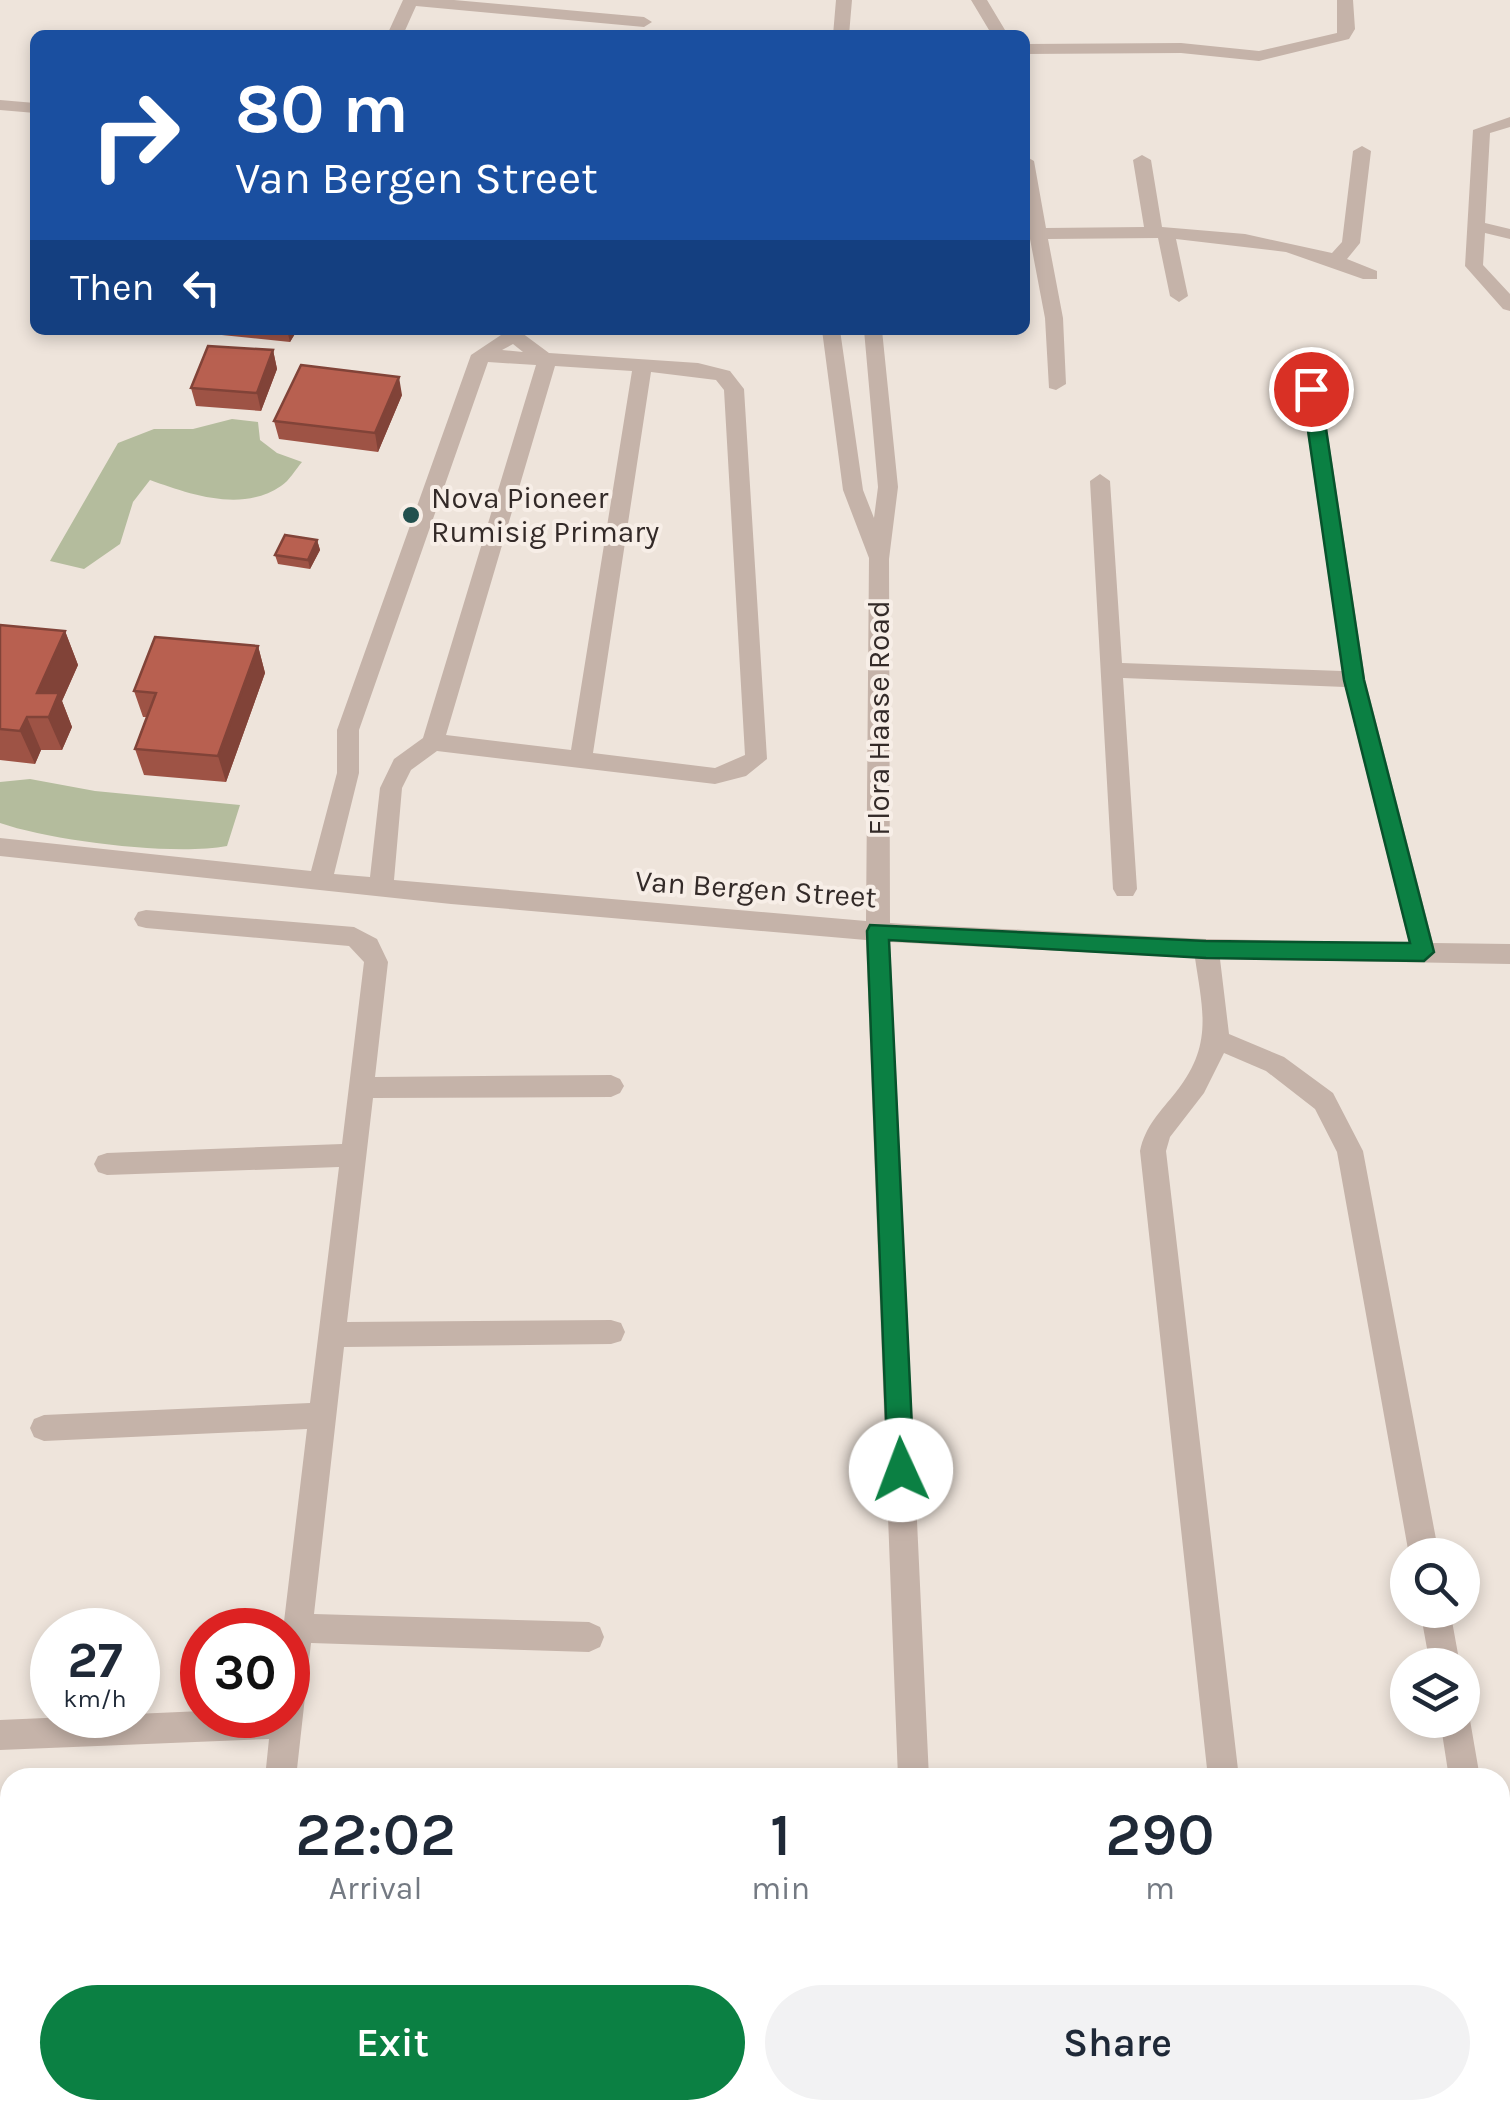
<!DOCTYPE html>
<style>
:root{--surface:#fff;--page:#f2f2f3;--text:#1f2937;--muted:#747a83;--accent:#0b8043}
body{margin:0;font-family:Karla,sans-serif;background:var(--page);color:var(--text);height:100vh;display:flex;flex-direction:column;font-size:38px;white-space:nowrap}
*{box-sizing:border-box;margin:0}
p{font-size:32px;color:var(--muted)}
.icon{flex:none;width:55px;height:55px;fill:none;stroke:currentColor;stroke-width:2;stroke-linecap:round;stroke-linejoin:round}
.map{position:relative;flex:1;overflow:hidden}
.sheet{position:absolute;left:0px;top:1768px;width:1510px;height:352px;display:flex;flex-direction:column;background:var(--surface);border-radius:30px 30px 0 0;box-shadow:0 5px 15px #0003}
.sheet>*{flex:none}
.top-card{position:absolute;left:30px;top:30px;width:1000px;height:305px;border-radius:15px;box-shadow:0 5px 15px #0003;background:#1a4fa0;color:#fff;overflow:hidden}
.buttons{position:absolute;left:1390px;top:1538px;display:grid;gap:20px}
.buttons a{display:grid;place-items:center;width:90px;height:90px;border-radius:50%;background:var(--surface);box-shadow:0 5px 15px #0003;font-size:50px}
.speed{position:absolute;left:30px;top:1608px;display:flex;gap:20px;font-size:50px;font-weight:700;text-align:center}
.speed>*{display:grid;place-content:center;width:130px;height:130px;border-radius:50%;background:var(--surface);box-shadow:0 5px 15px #0003;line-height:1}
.speed small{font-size:25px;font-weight:400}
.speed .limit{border:15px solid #d22;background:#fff;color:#111}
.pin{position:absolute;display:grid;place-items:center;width:85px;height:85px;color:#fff;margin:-42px;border:5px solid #fff;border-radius:50%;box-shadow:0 2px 10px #0007}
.me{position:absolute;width:110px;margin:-55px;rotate:358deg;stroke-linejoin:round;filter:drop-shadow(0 0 8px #0008)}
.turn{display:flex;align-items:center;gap:35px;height:210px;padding:0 40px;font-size:45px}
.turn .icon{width:130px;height:130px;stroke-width:2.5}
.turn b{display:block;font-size:70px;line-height:85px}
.then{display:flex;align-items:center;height:95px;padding:0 40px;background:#0003;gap:20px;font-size:38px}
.eta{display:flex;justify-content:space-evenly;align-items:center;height:170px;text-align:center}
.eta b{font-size:60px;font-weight:600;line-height:70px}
.action{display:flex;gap:20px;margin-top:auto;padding:20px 40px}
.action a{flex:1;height:115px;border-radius:60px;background:var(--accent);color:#fff;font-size:40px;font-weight:600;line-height:115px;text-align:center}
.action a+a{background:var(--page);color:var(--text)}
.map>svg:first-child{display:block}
</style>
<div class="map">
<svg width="1510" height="2119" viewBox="0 0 1510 2119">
<rect width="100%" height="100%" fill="#eee4db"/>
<path fill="#b4bc9d" d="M232 419 258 422 260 440 277 453 302 462C296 469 289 481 281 486 242 513 189 494 150 480L133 502 120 544 84 569 50 561 118 443 154 429H193Z
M30 779 95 791 240 805 227 846C173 856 52 841 0 823V782Z"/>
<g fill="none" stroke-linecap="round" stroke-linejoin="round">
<path fill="#c5b3a9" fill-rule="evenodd" d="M403 0H454L644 17 652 22 644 27 416 6 403 35H387Z
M836 0H852L849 35H833Z
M971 0H987L1008 35H992Z
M1337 0H1353L1355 29 1349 39 1259 61 1181 53 1025 54V44L1181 43 1259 51 1337 33Z
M0 100 35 103V113L0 110Z
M1510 117V127L1490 133 1485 223 1510 229V239L1485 233 1483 265 1510 294V311L1503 309 1465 266 1473 130Z
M1362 146 1371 151 1360 243 1347 259 1377 271V279H1363L1286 252 1176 239 1188 296 1179 302 1170 296 1158 238 1048 239 1063 318 1066 384 1056 390 1049 388 1045 318 1030 239H1025V229L1028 228 1025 156 1034 161 1046 228 1144 227 1133 160 1142 155 1151 160 1162 227 1245 234 1332 253 1342 242 1353 151Z
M518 330 549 353 698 363 730 371 744 389 767 759 746 776 715 784 437 751 411 770 402 788 394 880 866 921 869 558 843 490 822 330H840L863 490 874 518 878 487 864 330H882L898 487 889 559 890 923 904 924 1206 939 1409 943 1345 687 1123 678 1137 889 1133 896H1117L1113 889 1090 481 1100 474 1110 481 1122 663 1342 671 1301 389 1311 383 1321 389 1365 679 1433 943 1510 944V964L1220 959 1229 1034 1284 1057 1333 1093 1363 1151 1439 1555H1409L1337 1152 1315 1109 1266 1071 1224 1053 1204 1093 1170 1137 1166 1151 1239 1778H1208L1140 1151C1145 1126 1161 1111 1176 1092 1213 1045 1203 1012 1195 958L890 942 929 1778H898L866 940 451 904 0 856V838L311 871 337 773V730L471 355 507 331ZM513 344 523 352 502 350ZM488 362 536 365 423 738 394 759 380 788 370 877 334 874 359 773V730ZM555 366 632 371 571 750 446 735ZM651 372 716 380 724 390 745 755 715 768 593 753Z
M146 910 354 927 377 939 388 962 375 1077 611 1075 620 1079 624 1086 620 1093 611 1097 373 1098 347 1322 611 1320 621 1323 625 1332 621 1341 611 1344 344 1347 314 1614 589 1622 600 1627 604 1637 600 1647 589 1652 311 1643 296 1778H265L269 1739 0 1750V1720L202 1711V1715H288V1630H283L307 1429 44 1441 34 1437 30 1428 34 1419 44 1415 310 1403 339 1167 107 1175 98 1172 94 1164 98 1156 107 1153 342 1144 364 962 349 946 146 928 138 926 134 919 138 912Z
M1420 1610H1450L1460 1665H1430Z
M1462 1708 1470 1720 1480 1778H1449L1440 1720H1462Z
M225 2110H259L258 2119H224Z
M911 2110H945V2119H911Z"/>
</g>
<path fill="#9e5345" d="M173 330H319L317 334 296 332 290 342Z
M273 350 277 369 261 411 196 406 191 388Z
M402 395 378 452 279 439 274 421Z
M317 540 320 550 310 569 278 564 275 555Z
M0 625 65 631 78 665 62 701 72 727 62 750H41L35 764 0 760Z
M258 646 265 673 226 782 144 775 135 749 147 717H143L134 691Z"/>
<path fill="#814338" d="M287 330H296V332L290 342Z
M273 350 277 369 261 411 257 393Z
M399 377 402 395 378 452 375 433Z
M317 540 320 550 310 569 308 560Z
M65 631 78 665 62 701 72 727 62 750 37 693Z
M258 646 265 673 226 782 218 756Z
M27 717 41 750 35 764 20 731Z"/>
<path fill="#b86050" stroke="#814338" stroke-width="2.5" d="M208 346 273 350 257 393 191 388Z
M301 365 399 377 375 433 274 421Z
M285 535 317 540 308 560 275 555Z
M0 625 65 631 37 693H59L49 717H27L20 731 0 729Z
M155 637 258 646 218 756 135 749 156 693 134 691Z"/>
<path fill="#0b8043" stroke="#07532c" stroke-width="2.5" d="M1311 383 1320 389 1364 680 1434 952 1424 961 1206 958 889 940 914 1470 910 1478 901 1482 892 1478 888 1470 867 931 870 925 1206 941 1410 943 1344 680 1302 389Z"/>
<circle fill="#22504e" stroke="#f7eee7" stroke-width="4" cx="411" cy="515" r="10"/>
<g text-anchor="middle" stroke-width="8" stroke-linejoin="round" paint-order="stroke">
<g font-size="30" fill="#332a28" stroke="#f7eee7" text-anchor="start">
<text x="431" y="508">Nova Pioneer<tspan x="431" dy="34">Rumisig Primary</tspan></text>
</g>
<g font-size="30" fill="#332a28" stroke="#f7eee7">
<text transform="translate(879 718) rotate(-90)" y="10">Flora Haase Road</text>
<text transform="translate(756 889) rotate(4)" y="10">Van Bergen Street</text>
</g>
</g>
</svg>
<div class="buttons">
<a><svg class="icon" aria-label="search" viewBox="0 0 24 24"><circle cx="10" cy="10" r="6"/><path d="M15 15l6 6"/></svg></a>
<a><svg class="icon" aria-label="layers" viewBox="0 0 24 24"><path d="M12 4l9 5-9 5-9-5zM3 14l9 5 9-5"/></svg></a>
</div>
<div class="speed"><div>27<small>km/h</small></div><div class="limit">30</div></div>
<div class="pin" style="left:1311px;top:389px;background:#d93025"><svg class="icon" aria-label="arrive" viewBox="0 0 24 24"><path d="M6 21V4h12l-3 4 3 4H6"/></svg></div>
<svg class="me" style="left:901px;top:1470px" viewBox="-20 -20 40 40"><circle r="19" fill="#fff"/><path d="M0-13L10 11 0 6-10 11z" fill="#0b8043"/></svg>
<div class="top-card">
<div class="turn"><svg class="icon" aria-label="right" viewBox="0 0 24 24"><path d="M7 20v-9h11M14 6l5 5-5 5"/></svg><div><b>80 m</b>Van Bergen Street</div></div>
<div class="then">Then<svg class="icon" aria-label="left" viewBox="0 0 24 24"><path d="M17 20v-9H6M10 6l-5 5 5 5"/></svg></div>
</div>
<section class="sheet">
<div class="eta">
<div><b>22:02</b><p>Arrival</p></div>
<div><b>1</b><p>min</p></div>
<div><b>290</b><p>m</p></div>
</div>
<div class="action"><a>Exit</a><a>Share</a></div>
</section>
</div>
